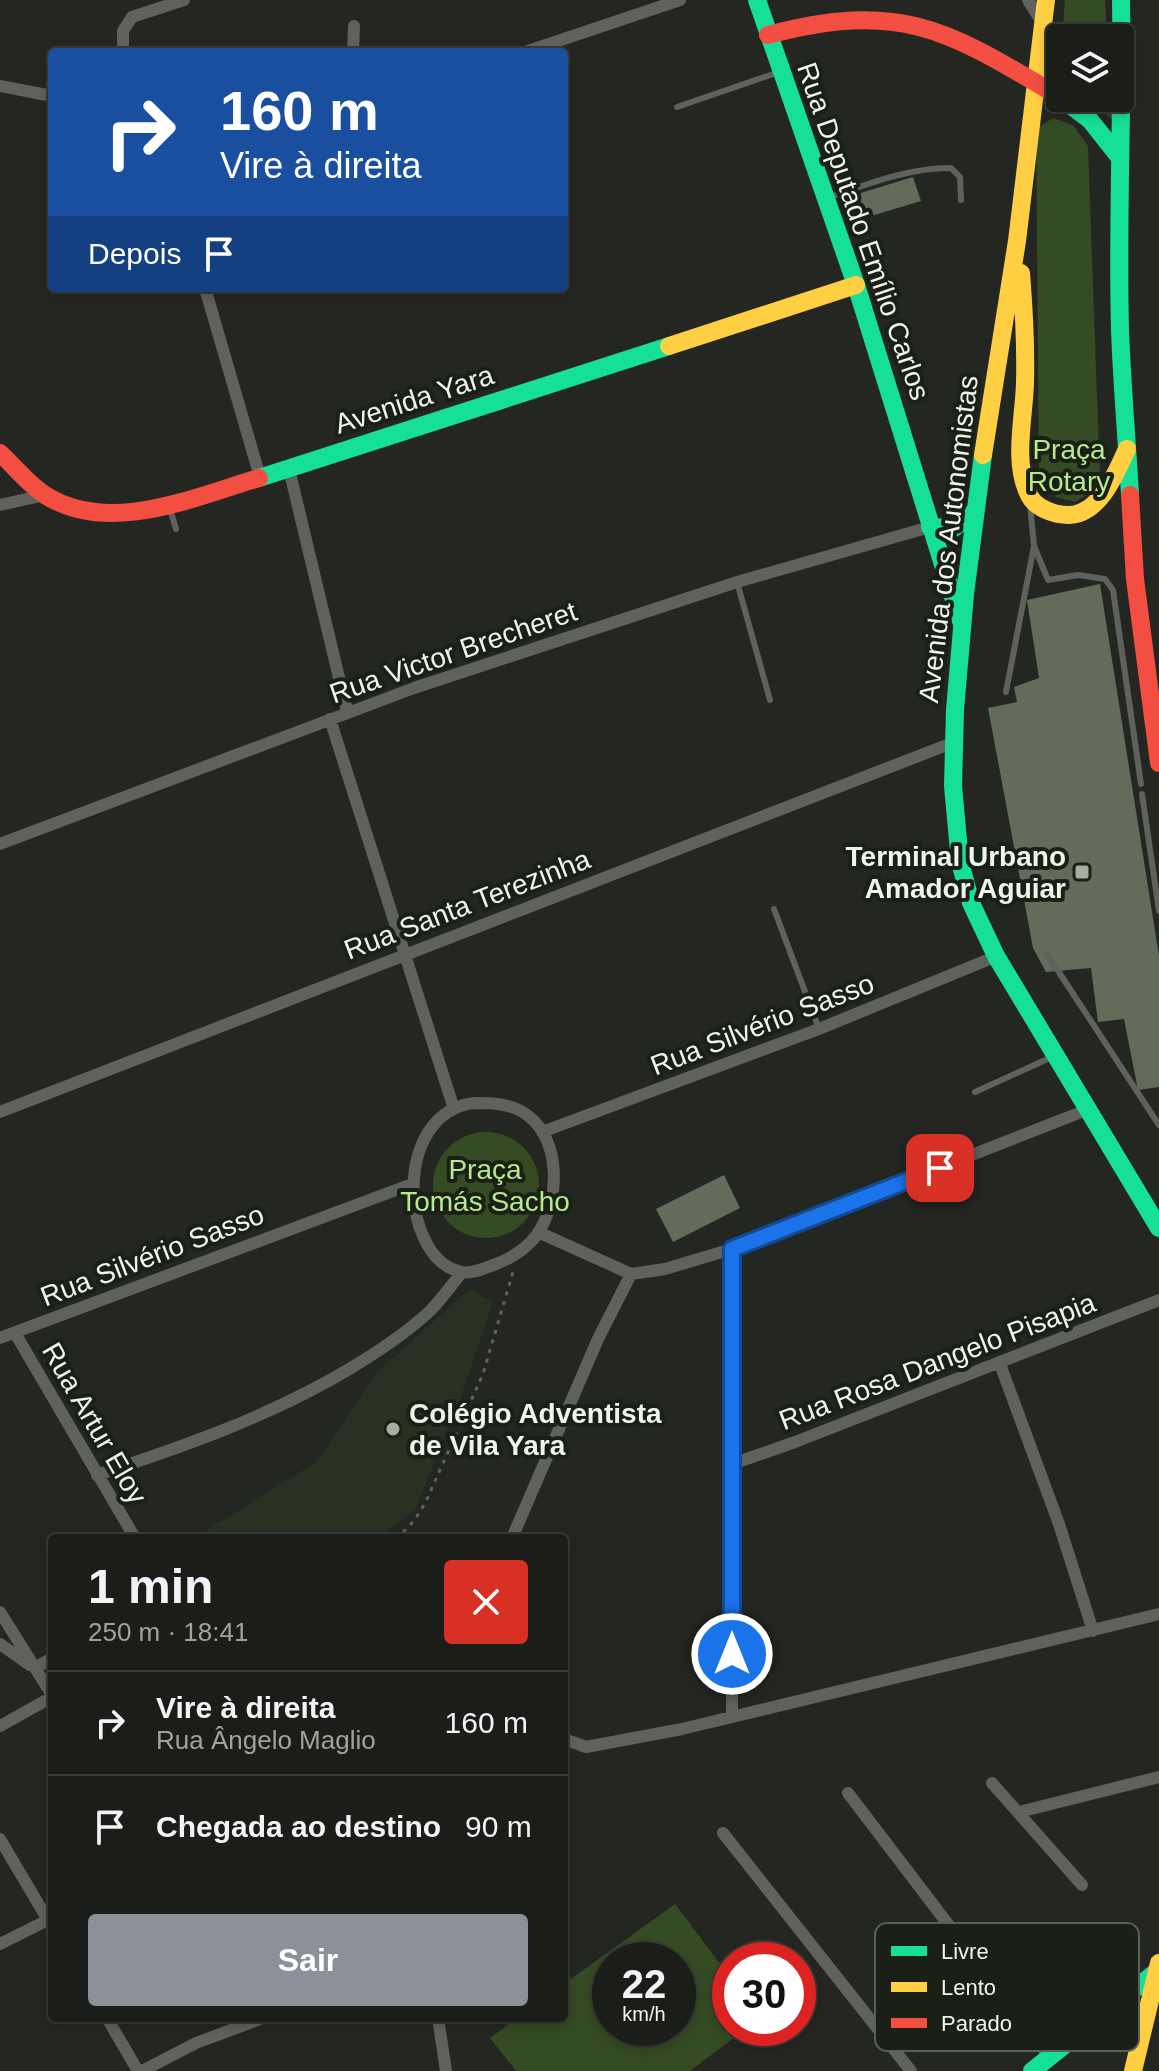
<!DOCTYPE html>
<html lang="pt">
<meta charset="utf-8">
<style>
:root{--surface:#1b1d19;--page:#242622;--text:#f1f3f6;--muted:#a0a2a2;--line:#393b38;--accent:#8c9099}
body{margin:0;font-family:Arial,sans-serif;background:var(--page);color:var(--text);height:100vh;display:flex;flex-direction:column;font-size:30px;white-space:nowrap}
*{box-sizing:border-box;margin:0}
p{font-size:26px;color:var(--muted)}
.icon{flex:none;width:44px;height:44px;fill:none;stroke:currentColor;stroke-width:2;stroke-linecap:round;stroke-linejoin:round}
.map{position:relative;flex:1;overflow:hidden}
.panel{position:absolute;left:48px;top:1534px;width:520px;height:488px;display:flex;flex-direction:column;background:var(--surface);border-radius:8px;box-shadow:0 4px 12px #0003,0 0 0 2px var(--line)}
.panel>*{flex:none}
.guide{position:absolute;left:48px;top:48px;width:520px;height:244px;border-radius:8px;box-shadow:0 4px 12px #0003,0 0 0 2px var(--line);background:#1a4fa0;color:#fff;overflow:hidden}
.buttons{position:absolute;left:1046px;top:24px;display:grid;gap:16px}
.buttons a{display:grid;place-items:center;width:88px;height:88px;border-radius:8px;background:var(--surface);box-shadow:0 4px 12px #0003,0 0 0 2px var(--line);font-size:40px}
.speed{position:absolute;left:592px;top:1942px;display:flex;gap:16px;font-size:40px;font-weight:700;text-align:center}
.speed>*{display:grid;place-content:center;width:104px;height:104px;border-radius:50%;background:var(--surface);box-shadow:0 4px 12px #0003,0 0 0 2px var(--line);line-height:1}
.speed small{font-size:20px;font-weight:400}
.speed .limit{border:12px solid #d22;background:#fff;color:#111}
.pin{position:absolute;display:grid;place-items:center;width:68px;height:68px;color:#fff;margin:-34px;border-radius:16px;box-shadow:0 4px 12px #0006}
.me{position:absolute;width:88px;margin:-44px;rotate:0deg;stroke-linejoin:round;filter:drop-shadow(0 0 6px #0008)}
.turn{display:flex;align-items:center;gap:28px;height:168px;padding:0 40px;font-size:36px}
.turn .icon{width:104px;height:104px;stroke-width:2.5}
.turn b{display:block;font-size:56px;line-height:68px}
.then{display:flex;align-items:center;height:76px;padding:0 40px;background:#0003;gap:16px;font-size:30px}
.round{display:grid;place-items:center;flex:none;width:84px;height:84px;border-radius:8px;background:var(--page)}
.headline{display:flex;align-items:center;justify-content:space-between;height:136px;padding:0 40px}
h1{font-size:48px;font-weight:700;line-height:60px}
.button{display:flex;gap:16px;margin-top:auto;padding:16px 40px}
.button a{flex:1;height:92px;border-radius:8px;background:var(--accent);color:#fff;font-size:32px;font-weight:700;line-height:92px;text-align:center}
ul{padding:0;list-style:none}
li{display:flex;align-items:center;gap:24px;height:104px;padding:0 40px;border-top:2px solid var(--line)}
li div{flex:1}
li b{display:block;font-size:30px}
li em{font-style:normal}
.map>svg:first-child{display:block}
</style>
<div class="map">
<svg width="1159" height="2071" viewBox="0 0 1159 2071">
<rect width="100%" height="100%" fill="#242721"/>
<path fill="#283122" d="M470 1289 493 1303 461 1396 415 1510 376 1538H195L316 1462 379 1370Z"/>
<path fill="#354b23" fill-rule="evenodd" d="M1065 0H1105L1107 38H1062Z
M1085 98H1111L1113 120Z
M1053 118 1073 125 1088 146 1100 479 1088 494 1075 502 1056 497 1039 477 1036 129Z
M433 1185a53 53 0 1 1 106 0a53 53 0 1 1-106 0Z
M675 1904 730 1977V2028H747L690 2071H516L490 2038 517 2018H564V1984ZM678 1960V2028H610V1960Z"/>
<path fill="#636b5b" d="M913 177 921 201 861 219 854 195Z
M1100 584 1159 956V1087L1138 1090 1124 1019 1098 1022 1091 968 1046 972 1033 948 988 708 1017 702 1014 687 1039 678 1027 600Z
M724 1175 740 1208 673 1242 656 1209Z"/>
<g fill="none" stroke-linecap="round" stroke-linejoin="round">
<path stroke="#60625d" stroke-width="3" stroke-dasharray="4 6" stroke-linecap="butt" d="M395 1538C410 1528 419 1515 427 1499L483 1374 513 1272"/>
<path stroke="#5f615c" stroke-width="6" d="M677 107 779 72
M827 198C868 184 907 168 951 168L960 177 961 200
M1030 504 1034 546 1048 580 1078 575 1105 579 1113 590 1141 784
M169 506 176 529
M737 582 770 700
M1006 692 1034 546
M1142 794 1159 911
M774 909 819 1029
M1047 954 1159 1125
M975 1092 1052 1057"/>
<path stroke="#5f615c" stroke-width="12" d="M1028 0 1043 24
M123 52V31L132 17 184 0
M353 52 354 26
M525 52 680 0
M0 86 52 96
M205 288 260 477
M289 469 347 711
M0 505 45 495
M330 719 454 1109
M0 844 414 688 737 582 930 527
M474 1103C490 1103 506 1103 521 1111 563 1134 561 1202 536 1236 525 1250 508 1260 491 1266 483 1269 471 1274 462 1272 400 1261 391 1113 474 1103Z
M0 1112 952 743
M542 1132 819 1029 997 956
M538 1232 631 1274 665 1269 732 1249 1089 1109
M15 1333 135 1538
M0 1338 412 1184
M1000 1364 1059 1524 1093 1631
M732 1464 795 1442 1159 1300
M97 1475C185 1446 271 1416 351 1368 379 1351 407 1333 431 1310 442 1298 452 1285 462 1272
M512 1538 598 1339 631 1274
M0 1612 52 1695
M0 1644 30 1665
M35 1668 52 1658
M732 1717V1249
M0 1726 52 1697
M564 1739 586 1747 682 1729 1159 1614
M992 1783 1082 1885
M848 1793 1050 2058
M1019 1812 1159 1777
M723 1833 911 2071
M0 1839 52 1927
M0 1944 48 1920
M107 2018 138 2071
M438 2018 446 2071
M142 2071 196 2043 263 2018"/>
<path stroke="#16e098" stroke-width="18" d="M757 0 856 285 960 619
M1121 0C1123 110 1117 220 1120 330 1122 385 1127 441 1130 495
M1061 98 1090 120 1120 158
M983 455 965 594 955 710 953 786 960 862 971 903 996 956 1159 1228
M259 478 669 346
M930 527 954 528 974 512
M1032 2071 1156 1972"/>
<path stroke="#ffcf43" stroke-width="18" d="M1021 273C1024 310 1026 347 1025 383 1024 418 1013 461 1028 493 1034 508 1054 515 1069 515 1100 514 1116 473 1127 449
M669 346 856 285
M983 455 1017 241 1046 0
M1133 2071 1159 1963"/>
<path stroke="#f24e42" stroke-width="18" d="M768 35C902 0 947 30 1060 97
M0 453C14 466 29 485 45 495 109 536 194 497 259 478
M1130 495 1135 579 1159 763"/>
</g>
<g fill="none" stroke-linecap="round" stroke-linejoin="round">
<g stroke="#114b97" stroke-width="20">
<path id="route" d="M732 1654V1249L940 1168"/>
</g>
<use href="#route" stroke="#1a73e8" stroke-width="14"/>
</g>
<g fill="#a9aca5" stroke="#1a2015" stroke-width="3">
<rect x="1074" y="864" width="16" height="16" rx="4"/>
<circle cx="393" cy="1429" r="8"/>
</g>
<g text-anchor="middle" stroke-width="8" stroke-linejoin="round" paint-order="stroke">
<g font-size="28" fill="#f0f4ec" stroke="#1a2015">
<text transform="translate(864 231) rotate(71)" y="10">Rua Deputado Emílio Carlos</text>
<text transform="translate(414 399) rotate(-18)" y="10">Avenida Yara</text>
<text transform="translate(948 539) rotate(-83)" y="10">Avenida dos Autonomistas</text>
<text transform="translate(453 652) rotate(-19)" y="10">Rua Victor Brecheret</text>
<text transform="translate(467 904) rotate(-21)" y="10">Rua Santa Terezinha</text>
<text transform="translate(762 1024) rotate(-21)" y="10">Rua Silvério Sasso</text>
<text transform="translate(152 1255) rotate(-21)" y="10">Rua Silvério Sasso</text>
<text transform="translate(937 1361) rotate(-21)" y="10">Rua Rosa Dangelo Pisapia</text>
<text transform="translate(95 1423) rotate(60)" y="10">Rua Artur Eloy</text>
</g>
<g font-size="28" fill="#b7e98f" stroke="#1a2015">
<text x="1069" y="459">Praça<tspan x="1069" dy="32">Rotary</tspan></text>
<text x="485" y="1179">Praça<tspan x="485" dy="32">Tomás Sacho</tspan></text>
</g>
<g font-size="28" font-weight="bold" fill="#f0f4ec" stroke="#1a2015" text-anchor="end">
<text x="1066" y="866">Terminal Urbano<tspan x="1066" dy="32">Amador Aguiar</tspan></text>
<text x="409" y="1423" text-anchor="start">Colégio Adventista<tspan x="409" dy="32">de Vila Yara</tspan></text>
</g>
</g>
<rect x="875" y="1923" width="264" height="128" rx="12" fill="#1a2015" stroke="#5a6056" stroke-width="2"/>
<rect x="891" y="1946" width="36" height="10" fill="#16e098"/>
<rect x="891" y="1982" width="36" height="10" fill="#ffcf43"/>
<rect x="891" y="2018" width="36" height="10" fill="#f24e42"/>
<g font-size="22" fill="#f0f4ec">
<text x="941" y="1959">Livre</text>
<text x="941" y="1995">Lento</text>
<text x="941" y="2031">Parado</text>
</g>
</svg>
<div class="buttons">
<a><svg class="icon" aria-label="layers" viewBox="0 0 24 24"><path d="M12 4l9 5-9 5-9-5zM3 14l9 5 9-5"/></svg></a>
</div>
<div class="speed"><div>22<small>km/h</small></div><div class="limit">30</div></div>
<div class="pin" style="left:940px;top:1168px;background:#d93025"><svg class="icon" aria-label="arrive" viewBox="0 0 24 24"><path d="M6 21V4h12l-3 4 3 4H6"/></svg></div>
<svg class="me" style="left:732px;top:1654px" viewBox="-20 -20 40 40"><circle r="17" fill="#1a73e8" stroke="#fff" stroke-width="3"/><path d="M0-11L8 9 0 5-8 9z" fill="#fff"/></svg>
<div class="guide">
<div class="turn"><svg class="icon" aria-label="right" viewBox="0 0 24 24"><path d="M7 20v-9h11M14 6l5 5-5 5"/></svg><div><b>160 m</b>Vire à direita</div></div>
<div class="then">Depois<svg class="icon" aria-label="arrive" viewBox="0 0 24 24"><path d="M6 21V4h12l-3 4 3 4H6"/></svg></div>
</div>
<section class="panel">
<div class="headline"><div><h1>1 min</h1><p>250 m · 18:41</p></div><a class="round" style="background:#d93025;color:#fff"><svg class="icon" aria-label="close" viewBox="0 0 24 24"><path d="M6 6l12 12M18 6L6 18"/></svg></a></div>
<ul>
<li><svg class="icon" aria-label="right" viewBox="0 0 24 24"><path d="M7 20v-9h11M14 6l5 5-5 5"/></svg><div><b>Vire à direita</b><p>Rua Ângelo Maglio</p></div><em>160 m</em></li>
<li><svg class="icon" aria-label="arrive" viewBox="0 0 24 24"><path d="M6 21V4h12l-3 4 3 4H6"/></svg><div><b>Chegada ao destino</b></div><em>90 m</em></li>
</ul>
<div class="button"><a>Sair</a></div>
</section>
</div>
